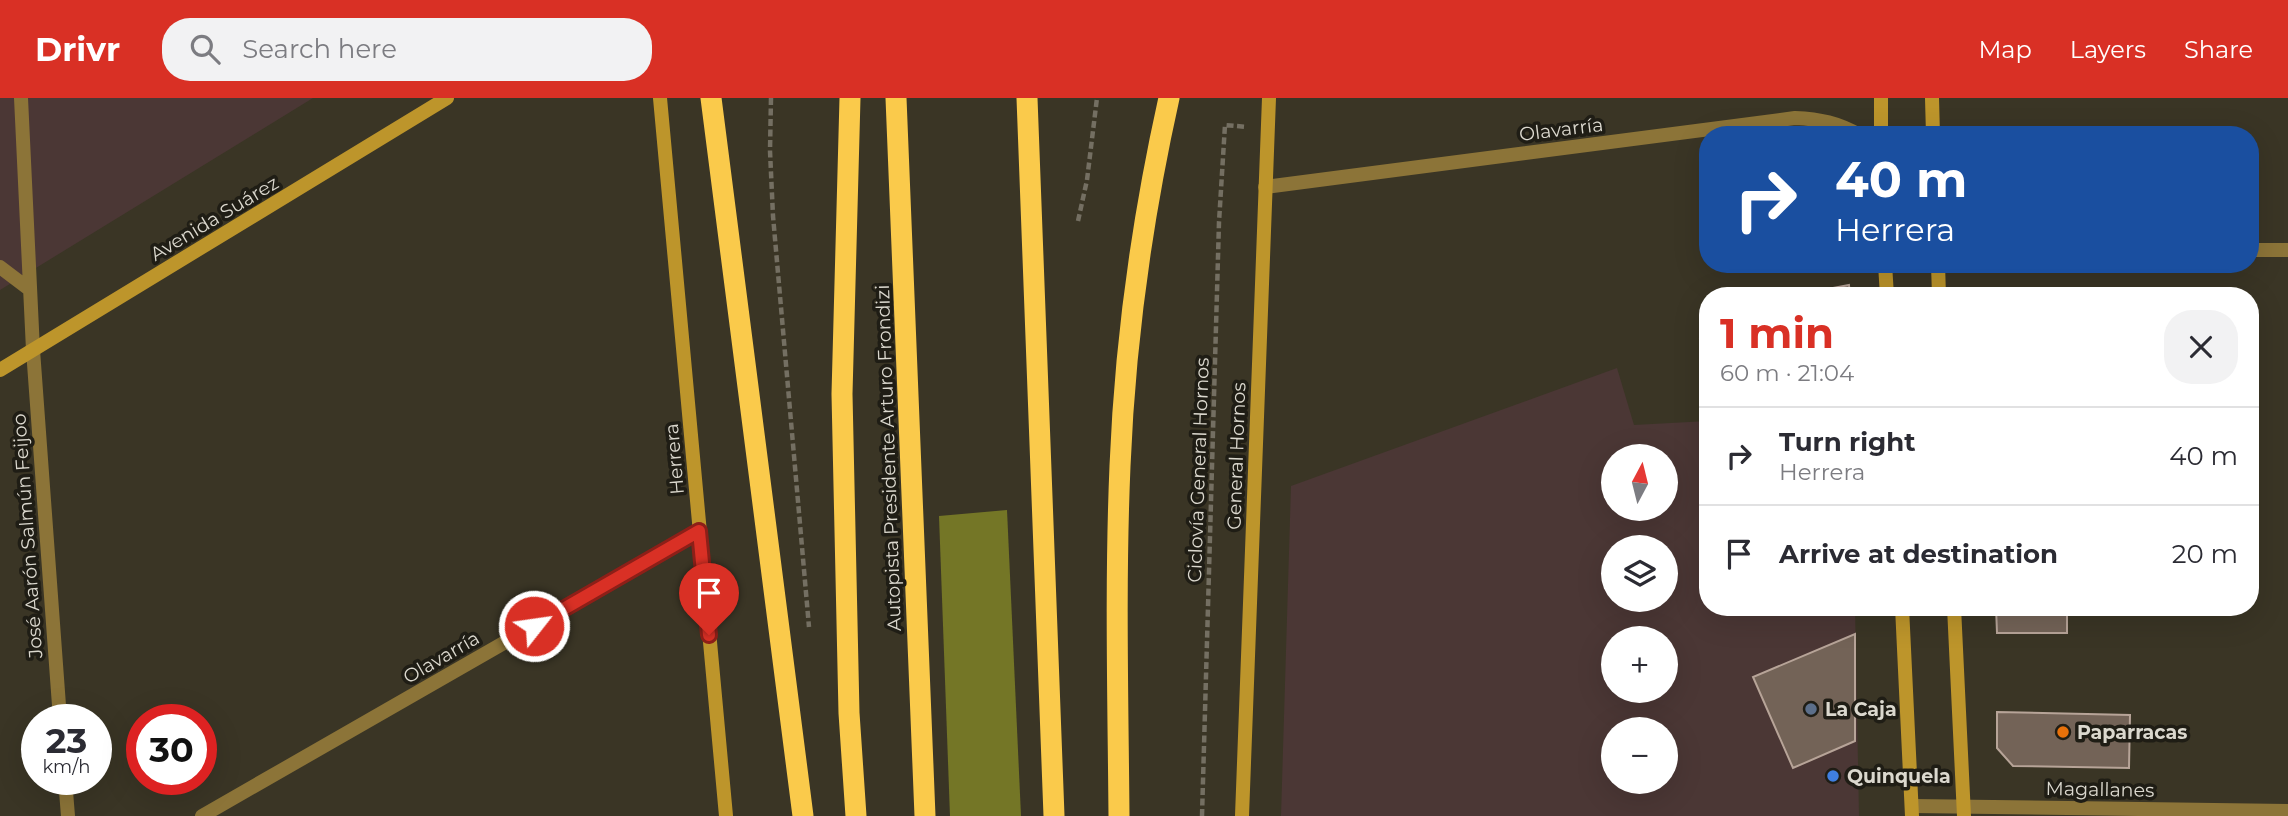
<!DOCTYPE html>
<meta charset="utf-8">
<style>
:root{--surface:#fff;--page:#f2f2f3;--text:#2b2b33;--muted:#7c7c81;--line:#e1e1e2;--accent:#d93025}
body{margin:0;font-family:Montserrat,sans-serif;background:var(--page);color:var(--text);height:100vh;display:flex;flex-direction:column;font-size:26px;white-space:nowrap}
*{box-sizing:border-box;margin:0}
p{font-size:23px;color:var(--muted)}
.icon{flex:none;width:38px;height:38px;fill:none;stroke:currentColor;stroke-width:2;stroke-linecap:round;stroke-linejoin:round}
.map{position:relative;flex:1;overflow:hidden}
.side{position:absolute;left:1699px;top:189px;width:560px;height:329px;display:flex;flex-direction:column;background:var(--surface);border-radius:28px;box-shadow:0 7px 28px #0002}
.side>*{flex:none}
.top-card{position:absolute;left:1699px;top:28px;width:560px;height:147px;border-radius:28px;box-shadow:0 7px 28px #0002;background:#1a4fa0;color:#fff;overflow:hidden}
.needle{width:46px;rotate:7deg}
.fabs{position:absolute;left:1601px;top:346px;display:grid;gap:14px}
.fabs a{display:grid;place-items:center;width:77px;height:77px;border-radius:50%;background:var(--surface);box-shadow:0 7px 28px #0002;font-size:35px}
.speed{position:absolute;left:21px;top:606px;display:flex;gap:14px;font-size:35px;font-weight:700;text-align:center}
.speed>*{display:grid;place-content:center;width:91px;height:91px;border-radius:50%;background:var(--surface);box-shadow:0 7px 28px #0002;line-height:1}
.speed small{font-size:18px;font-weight:400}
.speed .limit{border:10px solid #d22;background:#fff;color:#111}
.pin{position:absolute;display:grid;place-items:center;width:60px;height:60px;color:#fff;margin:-72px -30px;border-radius:50% 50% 50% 0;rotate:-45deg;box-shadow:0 0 7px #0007}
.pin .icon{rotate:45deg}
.me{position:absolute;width:77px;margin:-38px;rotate:60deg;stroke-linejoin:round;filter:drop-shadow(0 0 5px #0008)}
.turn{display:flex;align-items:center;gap:24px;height:147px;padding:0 21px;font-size:32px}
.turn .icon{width:91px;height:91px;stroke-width:2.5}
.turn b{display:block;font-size:49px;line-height:60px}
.round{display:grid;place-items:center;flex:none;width:74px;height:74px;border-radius:28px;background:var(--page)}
.head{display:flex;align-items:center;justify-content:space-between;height:119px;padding:0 21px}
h1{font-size:42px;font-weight:700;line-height:52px;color:var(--accent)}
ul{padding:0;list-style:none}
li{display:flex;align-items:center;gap:21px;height:98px;padding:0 21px;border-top:2px solid var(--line)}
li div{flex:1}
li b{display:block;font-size:26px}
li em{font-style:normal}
header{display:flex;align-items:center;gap:42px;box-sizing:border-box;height:98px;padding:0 35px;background:var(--accent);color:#fff}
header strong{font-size:33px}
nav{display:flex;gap:38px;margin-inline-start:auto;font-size:24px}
.search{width:490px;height:63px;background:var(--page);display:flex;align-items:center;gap:18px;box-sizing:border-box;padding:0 24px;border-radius:28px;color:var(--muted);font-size:26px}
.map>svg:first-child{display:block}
</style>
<header>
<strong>Drivr</strong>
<div class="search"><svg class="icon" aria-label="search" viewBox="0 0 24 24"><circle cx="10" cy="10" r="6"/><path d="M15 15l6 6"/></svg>Search here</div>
<nav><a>Map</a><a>Layers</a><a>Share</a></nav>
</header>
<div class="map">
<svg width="2288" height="718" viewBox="0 0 2288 718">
<rect width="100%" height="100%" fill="#3a3525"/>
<path fill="#4b3735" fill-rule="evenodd" d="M0 0H313L0 192Z
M1617 270 1634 327 1708 323V509H1855L1859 718H1281L1291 388ZM1614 359H1666V411H1614ZM1614 450H1666V502H1614ZM1614 541H1666V593H1614ZM1614 632H1666V684H1614Z"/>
<path fill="#747626" d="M1007 412 1021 718H950L939 418Z"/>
<path fill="#736357" stroke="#b7a498" stroke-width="2" d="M1849 187 1850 198H1791Z
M1700 241H1708V311H1703Z
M1996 509H2067V535H1997Z
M1855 536V643L1793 670 1753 579Z
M1997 614 2130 617 2129 670 2013 668 1997 650Z"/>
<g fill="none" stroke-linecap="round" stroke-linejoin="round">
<path stroke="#746f62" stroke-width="4.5" stroke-dasharray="7 3.5" stroke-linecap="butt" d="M771 0 770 53 773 118 809 529
M1078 123 1087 82 1097 0
M1202 718 1219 124 1225 27 1247 29"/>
<path stroke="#8c7438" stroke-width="14" d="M21 0 33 252 60 621
M1265 89 1795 20C1820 21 1838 25 1859 37
M2250 152H2288
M0 169 29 191
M65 681 68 718
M1912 708 2288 713
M202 718 699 433"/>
<path stroke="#bd952b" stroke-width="14" d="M660 0 726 718
M1881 0V37
M1932 0 1933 37
M1885 166 1887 198
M1938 166 1939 198
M0 272 447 0
M1902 509 1912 718
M1954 509 1964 718
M1242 718 1269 0"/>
<path stroke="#faca4b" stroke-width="21" d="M711 0 803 718
M850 0 842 296 849 615 856 718
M896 0 925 718
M1027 0 1054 718
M1119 718C1118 601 1115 484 1120 368 1125 244 1142 121 1169 0"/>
</g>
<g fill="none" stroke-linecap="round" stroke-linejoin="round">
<g stroke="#8d1f18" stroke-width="18">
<path id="route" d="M534 528 699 433 709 537"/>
</g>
<use href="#route" stroke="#d93025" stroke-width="12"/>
</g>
<circle fill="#5c6f8a" stroke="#1f1d15" stroke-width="2.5" cx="1811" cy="611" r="7"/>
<circle fill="#e8710a" stroke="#1f1d15" stroke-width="2.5" cx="2063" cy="634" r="7"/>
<circle fill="#3f7fe0" stroke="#1f1d15" stroke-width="2.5" cx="1833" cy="678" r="7"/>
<g text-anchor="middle" stroke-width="7" stroke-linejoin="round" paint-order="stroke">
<g font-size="19" fill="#dbd8ce" stroke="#1f1d15">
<text transform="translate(1561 31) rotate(-7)" y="7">Olavarría</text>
<text transform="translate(214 120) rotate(-31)" y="7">Avenida Suárez</text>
<text transform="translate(1236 358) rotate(-88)" y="7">General Hornos</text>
<text transform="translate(888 360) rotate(-92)" y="7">Autopista Presidente Arturo Frondizi</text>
<text transform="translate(674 361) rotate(-95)" y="7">Herrera</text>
<text transform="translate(1198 372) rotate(-88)" y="7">Ciclovía General Hornos</text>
<text transform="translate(27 438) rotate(-94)" y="7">José Aarón Salmún Feijoo</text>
<text transform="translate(441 559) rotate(-30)" y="7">Olavarría</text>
<text transform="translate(2100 691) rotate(1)" y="7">Magallanes</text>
</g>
<g font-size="19" font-weight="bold" fill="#dbd8ce" stroke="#1f1d15" text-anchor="start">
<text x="1825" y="618">La Caja</text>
<text x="2077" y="641">Paparracas</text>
<text x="1847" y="685">Quinquela</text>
</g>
</g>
</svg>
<div class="fabs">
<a><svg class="needle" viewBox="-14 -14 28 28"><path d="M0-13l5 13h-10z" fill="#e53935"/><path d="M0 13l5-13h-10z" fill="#7c7c81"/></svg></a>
<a><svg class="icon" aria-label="layers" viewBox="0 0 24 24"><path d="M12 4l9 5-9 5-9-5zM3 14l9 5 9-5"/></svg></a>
<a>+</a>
<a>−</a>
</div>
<div class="speed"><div>23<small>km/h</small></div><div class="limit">30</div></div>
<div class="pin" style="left:709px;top:537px;background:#d93025"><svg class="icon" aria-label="arrive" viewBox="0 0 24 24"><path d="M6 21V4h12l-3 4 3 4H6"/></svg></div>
<svg class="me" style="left:534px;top:528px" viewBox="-20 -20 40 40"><circle r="17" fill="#d93025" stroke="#fff" stroke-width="3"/><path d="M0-11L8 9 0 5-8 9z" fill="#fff"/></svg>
<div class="top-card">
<div class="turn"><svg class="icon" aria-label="right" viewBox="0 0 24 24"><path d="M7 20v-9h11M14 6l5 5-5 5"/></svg><div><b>40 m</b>Herrera</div></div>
</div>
<section class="side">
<div class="head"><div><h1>1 min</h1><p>60 m · 21:04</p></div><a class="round"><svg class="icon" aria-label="close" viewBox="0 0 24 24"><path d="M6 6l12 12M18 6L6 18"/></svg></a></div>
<ul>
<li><svg class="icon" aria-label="right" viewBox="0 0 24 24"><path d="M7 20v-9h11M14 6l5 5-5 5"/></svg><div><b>Turn right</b><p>Herrera</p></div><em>40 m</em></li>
<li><svg class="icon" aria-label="arrive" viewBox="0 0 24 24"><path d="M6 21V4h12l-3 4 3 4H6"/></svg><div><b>Arrive at destination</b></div><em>20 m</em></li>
</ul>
</section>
</div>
